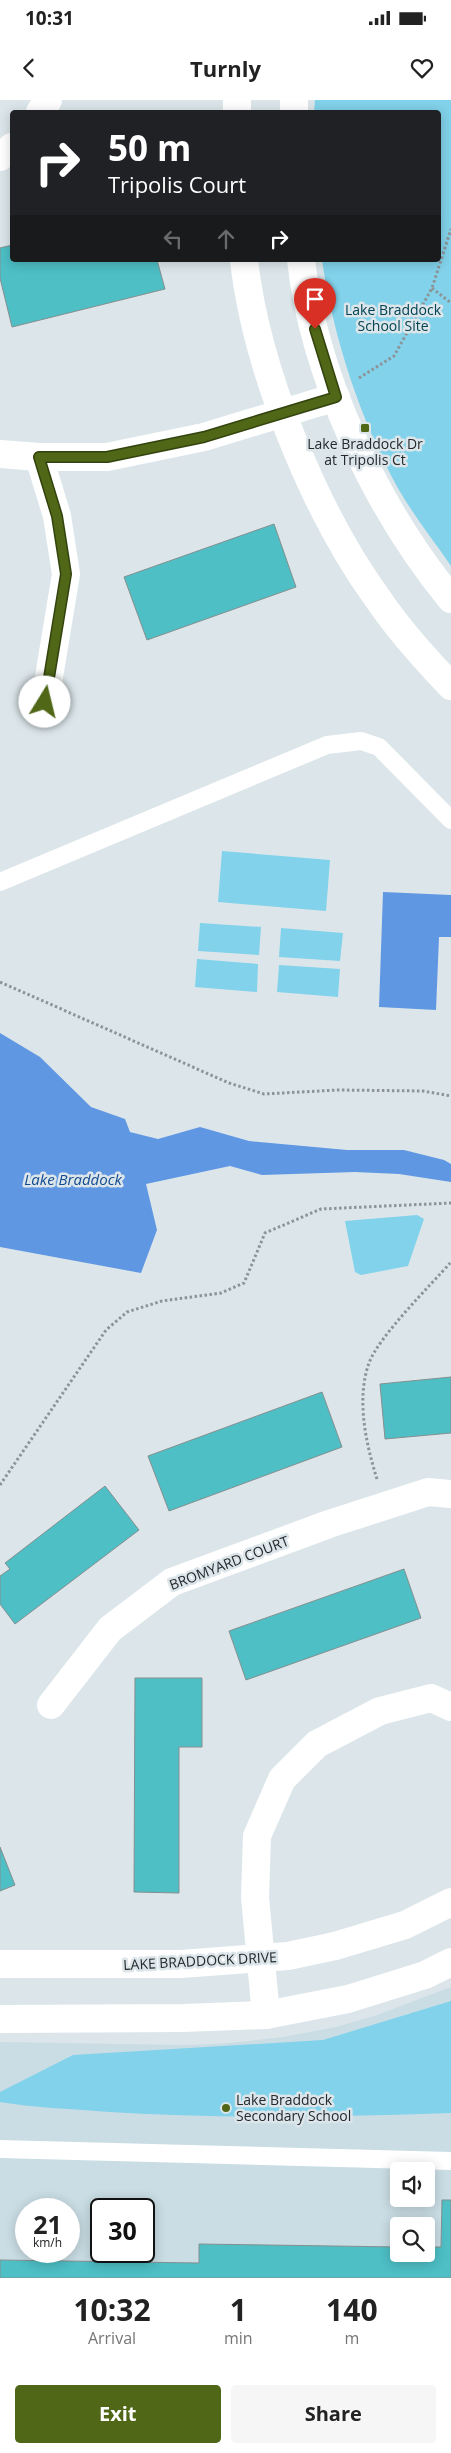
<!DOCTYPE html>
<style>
:root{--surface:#fff;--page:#f6f6f6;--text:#222;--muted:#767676;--accent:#4f6716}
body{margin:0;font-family:"Open Sans",sans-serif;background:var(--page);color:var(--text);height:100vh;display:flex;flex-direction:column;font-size:19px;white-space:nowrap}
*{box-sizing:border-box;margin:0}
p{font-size:16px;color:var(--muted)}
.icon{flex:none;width:28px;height:28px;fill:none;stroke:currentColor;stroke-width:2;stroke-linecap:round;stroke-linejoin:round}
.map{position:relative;height:2178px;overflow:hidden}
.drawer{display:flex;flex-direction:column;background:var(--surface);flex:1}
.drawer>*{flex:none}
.banner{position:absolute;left:10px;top:10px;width:431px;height:152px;border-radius:5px;box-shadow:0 2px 12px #0003;background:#202124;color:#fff;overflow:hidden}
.tools{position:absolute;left:390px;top:2062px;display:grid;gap:10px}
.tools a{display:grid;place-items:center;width:45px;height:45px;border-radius:5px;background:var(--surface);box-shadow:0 2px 12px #0003;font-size:25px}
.speed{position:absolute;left:15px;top:2098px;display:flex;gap:10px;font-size:25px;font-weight:700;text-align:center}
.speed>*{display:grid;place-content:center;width:65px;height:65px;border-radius:50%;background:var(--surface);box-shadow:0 2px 12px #0003;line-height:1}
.speed small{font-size:12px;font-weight:400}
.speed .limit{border:2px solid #111;border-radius:8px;background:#fff;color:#111}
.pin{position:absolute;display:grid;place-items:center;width:42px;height:42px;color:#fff;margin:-51px -21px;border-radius:50% 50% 50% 0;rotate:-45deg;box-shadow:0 0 5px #0007}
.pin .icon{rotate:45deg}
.me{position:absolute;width:55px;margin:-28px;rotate:9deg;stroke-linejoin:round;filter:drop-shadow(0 0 4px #0008)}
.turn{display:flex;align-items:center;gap:18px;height:105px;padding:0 15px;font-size:22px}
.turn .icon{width:65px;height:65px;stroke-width:2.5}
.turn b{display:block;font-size:35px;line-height:42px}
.lanes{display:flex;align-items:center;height:48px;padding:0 15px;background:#0003;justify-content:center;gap:25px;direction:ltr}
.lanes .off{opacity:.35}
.eta{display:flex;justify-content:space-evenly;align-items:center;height:85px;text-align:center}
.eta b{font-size:30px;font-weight:700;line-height:35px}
.cta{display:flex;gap:10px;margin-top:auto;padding:10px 15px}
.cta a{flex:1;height:58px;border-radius:5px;background:var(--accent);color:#fff;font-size:20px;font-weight:700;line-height:58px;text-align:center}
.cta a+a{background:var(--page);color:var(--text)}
.status{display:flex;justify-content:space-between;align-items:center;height:35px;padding:0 25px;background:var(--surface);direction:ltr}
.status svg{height:14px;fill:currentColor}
header{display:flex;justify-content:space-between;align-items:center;height:65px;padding:0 15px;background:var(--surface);font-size:22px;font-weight:700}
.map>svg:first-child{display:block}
</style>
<div class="status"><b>10:31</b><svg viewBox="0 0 49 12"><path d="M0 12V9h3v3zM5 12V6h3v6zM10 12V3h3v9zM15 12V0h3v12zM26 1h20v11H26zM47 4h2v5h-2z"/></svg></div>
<header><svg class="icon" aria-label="back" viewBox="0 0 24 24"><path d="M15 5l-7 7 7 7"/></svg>Turnly<svg class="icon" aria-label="heart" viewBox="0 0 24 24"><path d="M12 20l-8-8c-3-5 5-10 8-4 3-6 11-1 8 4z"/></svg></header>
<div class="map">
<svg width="451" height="2178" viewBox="0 0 451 2178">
<rect width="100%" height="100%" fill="#dce6ea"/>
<path fill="#cadde4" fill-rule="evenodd" d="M451 1887V2178H0V1942L190 1945 230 1943 283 1937 336 1927 374 1916ZM399 2071H426V2099H399ZM26 2109H69V2151H26ZM101 2109H144V2151H101ZM399 2126H426V2154H399Z"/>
<path fill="#81d2ea" d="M315 0H451V466C434 441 414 416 399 390 361 322 333 237 322 160H439V12H314Z
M222 751 330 760 326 811 218 802Z
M200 823 261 827 259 855 198 851Z
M281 828 343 833 340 861 279 857Z
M197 859 258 864 257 892 195 887Z
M279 865 340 869 338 897 277 892Z
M417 1115 424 1119 408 1166 361 1175 355 1172 345 1121Z
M451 1901V2013C337 2017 223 2019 110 2012 73 2009 36 2008 0 2002V1992L73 1955 323 1940Z"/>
<path fill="#5f97e3" d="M383 792 451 795V837H439L436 910 379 907Z
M0 933 40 957 91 1007 125 1019 130 1032 158 1039 200 1027 249 1041 347 1050H404L444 1060 451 1064V1082L399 1074 355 1072 262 1075 230 1066 146 1084 157 1130 141 1173 0 1147Z"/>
<path fill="#4dbfc5" stroke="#858f90" d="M12 145V160H157L165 189 12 227 0 178V148Z
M274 424 296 487 147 540 124 477Z
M451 1277V1333L385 1339 380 1284Z
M322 1292 342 1347 169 1411 148 1356Z
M105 1386 139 1430 15 1524 0 1504V1476L10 1469 5 1463Z
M404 1469 421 1518 246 1580 229 1531Z
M135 1578H202V1647H179V1793L134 1792Z
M0 1747 15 1785 0 1791Z
M442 2100H451V2178H0V2160L199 2163V2144L399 2147V2154H426V2147H441Z"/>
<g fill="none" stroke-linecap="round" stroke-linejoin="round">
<path stroke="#8c9497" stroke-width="3" stroke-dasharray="2.5 2.5" stroke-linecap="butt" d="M432 188 451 203
M359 278 394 256 432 188 451 129
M0 882 229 983 264 994 338 990 423 991 451 996
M377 1379C366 1344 356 1299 369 1263 379 1236 430 1186 451 1162
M0 1385 106 1230 127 1212 162 1201 221 1193 244 1183 265 1133 321 1109 451 1103"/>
<path stroke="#fff" stroke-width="18" d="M0 782 327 645 361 641 379 647 451 720
M0 2049 451 2061"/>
<path stroke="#fff" stroke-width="28" d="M40 12 48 0
M0 57 12 47
M0 354 39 357H107L204 337 336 297
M39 357 57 416 66 474 45 601
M51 1605 110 1529 172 1482 329 1424 428 1392 451 1394
M266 1915 255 1797 257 1736 282 1679 317 1644 380 1611 431 1598 451 1607"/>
<path stroke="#fff" stroke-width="28" d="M237 12V0
M294 12V0
M244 160C256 268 314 411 378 499 399 530 425 559 451 586
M301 160C314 277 377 409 451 499
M0 1864H181L288 1856 335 1846 405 1825 451 1802
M0 1919 183 1918 266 1915 348 1899 425 1875 451 1862"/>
</g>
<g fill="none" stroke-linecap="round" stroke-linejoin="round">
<g stroke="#33430e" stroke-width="12">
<path id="route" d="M45 602 66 474 57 416 39 357H107L204 337 336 297 315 229"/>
</g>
<use href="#route" stroke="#4f6716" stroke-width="9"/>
</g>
<g fill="#4f6716" stroke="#dce6ea" stroke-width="2">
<rect x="360" y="323" width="10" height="10" rx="2.5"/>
<circle cx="226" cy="2008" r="5"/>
</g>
<g text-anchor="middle" stroke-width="5" stroke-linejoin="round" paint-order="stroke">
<g font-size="14" fill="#004251" stroke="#dce6ea">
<text x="393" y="215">Lake Braddock<tspan x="393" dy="16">School Site</tspan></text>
</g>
<g font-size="14" fill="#25292b" stroke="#dce6ea">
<text x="365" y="349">Lake Braddock Dr<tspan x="365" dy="16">at Tripolis Ct</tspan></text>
<text x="236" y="2005" text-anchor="start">Lake Braddock<tspan x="236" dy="16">Secondary School</tspan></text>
</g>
<g font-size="14" fill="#25292b" stroke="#dce6ea">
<text transform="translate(229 1463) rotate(-21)" y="5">BROMYARD COURT</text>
<text transform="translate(200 1861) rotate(-3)" y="5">LAKE BRADDOCK DRIVE</text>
</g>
<g font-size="15" font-style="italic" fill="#134b90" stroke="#dce6ea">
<text x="73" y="1085">Lake Braddock</text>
</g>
</g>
</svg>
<div class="tools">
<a><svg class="icon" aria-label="sound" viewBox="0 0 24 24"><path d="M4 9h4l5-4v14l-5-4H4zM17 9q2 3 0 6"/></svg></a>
<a><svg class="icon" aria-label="search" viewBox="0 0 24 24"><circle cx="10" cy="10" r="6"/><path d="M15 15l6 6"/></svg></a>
</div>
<div class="speed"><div>21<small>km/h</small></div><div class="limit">30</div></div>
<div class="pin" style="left:315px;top:229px;background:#d93025"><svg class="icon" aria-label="arrive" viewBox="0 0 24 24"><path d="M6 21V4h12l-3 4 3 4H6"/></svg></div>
<svg class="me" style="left:45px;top:602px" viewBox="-20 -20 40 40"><circle r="19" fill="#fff"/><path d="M0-13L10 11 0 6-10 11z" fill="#4f6716"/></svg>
<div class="banner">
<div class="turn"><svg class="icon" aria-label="right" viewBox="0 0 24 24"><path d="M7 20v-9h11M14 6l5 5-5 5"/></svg><div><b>50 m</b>Tripolis Court</div></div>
<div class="lanes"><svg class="icon off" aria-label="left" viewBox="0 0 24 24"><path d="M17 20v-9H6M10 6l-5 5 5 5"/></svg><svg class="icon off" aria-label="ahead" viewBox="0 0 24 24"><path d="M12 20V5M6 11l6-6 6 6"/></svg><svg class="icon" aria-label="right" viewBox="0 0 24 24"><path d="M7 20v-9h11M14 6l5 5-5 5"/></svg></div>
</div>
</div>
<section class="drawer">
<div class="eta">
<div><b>10:32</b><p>Arrival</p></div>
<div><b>1</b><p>min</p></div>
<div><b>140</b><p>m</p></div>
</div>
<div class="cta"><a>Exit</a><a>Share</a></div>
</section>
